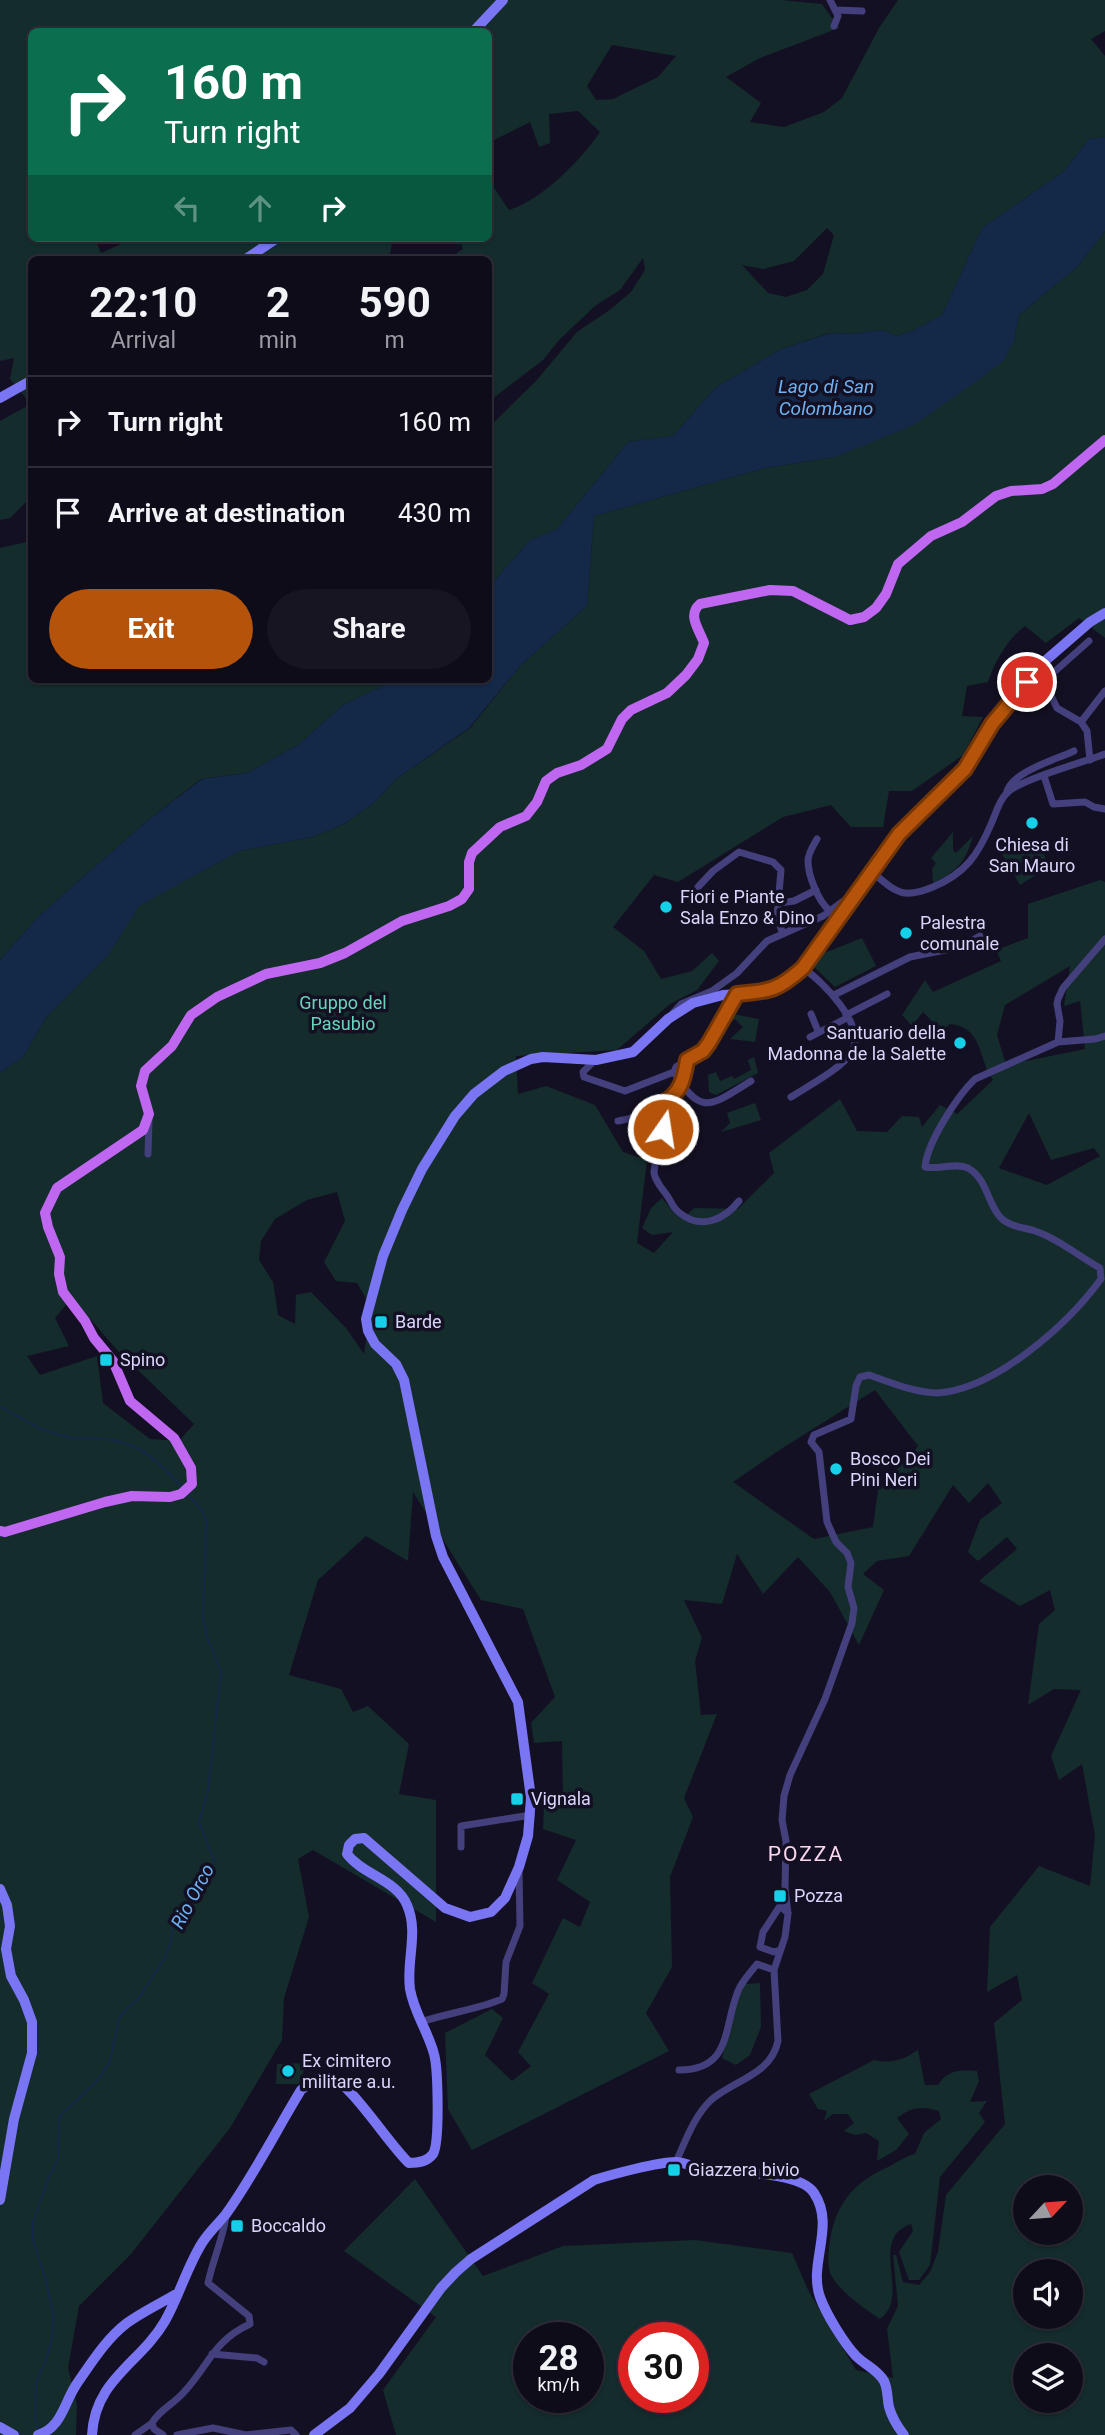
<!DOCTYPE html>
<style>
:root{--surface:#0f0c1a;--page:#181523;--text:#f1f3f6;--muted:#9b9ba2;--line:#2f2c39;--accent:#b45309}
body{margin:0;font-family:Roboto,sans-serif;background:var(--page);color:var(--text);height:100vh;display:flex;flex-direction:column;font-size:26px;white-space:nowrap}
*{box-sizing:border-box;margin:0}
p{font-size:23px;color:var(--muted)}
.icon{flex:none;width:38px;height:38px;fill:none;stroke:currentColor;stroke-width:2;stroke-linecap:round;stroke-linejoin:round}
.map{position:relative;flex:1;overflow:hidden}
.sheet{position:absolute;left:28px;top:256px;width:464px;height:427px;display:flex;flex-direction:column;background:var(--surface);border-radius:10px;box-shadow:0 2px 5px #0004,0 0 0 2px var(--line)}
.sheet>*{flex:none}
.banner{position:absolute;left:28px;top:28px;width:464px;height:214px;border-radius:10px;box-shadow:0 2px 5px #0004,0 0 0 2px var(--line);background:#0b6e4f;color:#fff;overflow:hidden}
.needle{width:46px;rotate:64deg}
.tools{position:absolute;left:1013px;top:2175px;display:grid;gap:14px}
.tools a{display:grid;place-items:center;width:70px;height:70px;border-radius:50%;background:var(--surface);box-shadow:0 2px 5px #0004,0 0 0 2px var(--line);font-size:35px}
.speed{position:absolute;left:513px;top:2322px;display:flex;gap:14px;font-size:35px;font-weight:700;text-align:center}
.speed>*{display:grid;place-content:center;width:91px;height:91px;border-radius:50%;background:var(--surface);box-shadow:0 2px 5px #0004,0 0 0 2px var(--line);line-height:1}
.speed small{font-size:18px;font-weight:400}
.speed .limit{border:10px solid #d22;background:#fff;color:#111}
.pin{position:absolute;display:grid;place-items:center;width:60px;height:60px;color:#fff;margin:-30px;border:4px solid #fff;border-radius:50%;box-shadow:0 2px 7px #0007}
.me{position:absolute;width:77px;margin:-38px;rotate:13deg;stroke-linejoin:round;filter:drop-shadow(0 0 5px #0008)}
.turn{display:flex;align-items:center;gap:24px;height:147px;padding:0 21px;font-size:32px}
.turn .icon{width:91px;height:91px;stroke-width:2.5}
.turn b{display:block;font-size:49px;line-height:60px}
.lanes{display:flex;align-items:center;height:66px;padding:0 21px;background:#0003;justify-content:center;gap:35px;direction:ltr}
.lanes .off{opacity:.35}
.eta{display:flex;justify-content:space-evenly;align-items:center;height:119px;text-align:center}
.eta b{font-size:42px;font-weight:700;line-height:49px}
.action{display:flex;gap:14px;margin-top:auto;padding:14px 21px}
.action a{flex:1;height:80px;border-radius:42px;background:var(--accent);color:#fff;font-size:28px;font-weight:700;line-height:80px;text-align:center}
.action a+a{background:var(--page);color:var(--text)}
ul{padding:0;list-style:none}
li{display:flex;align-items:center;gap:21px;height:91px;padding:0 21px;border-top:2px solid var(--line)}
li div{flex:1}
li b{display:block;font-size:26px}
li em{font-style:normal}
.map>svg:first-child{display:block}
</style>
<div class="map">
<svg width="1105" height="2435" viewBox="0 0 1105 2435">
<rect width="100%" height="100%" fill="#141023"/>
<path fill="#142c2c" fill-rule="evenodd" d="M0 0H781L822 4 839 28 760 58 726 77 761 103 750 122 784 127 824 112 842 98 879 28 898 0H1105V31L1091 39 1105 56V137L1089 139 1063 172 982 228 942 315 912 331 897 336 883 330 851 334 830 333 781 349 715 388 673 436 628 442 557 529 530 540 488 588V425L492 424 536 381 577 332 611 309 631 292 645 270 643 258 620 290 595 306 559 340 543 360 488 402V259H448L463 249 460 240 462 238H488V179L509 210C542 200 581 160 600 132L578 111 549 114 550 143 539 147 530 122 488 143V32H32V238H99L97 243 101 253 134 238H393L389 259H32L31 497 10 518 0 520V421L31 404 10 379 14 358 0 361ZM612 45 676 56 658 77 613 99 596 100 587 86ZM827 228 834 235 823 274 807 290 786 297 768 293 742 265 763 269 794 261Z
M1105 231V638L1079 618 1046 643 1025 626C1007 640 995 661 988 682L967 686 962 716 983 717 963 755 912 791H889L883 827H851L831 805 783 817 678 882 654 875 613 927 644 951 661 979 692 971 712 953 719 961 697 990 670 1004 617 1050 516 1056 518 1094 546 1086 595 1105 623 1152 647 1160 637 1243 654 1253 673 1232 652 1235 642 1228 651 1208 662 1198 677 1216 683 1219 694 1208 738 1209 774 1173 769 1153 840 1099 857 1131 887 1132 902 1116 919 1117 922 1127 940 1105 957 1114 993 1080C977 1057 984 1028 950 1024L939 1033V1029L923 1012 912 1026 902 1015 925 980 933 992 1001 961 996 950 1028 938V904L1100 880 1105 882V2435H396L383 2390 436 2317 344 2251 415 2179 483 2276 563 2246 695 2240 792 2253 808 2290 856 2370 893 2378 887 2329 898 2306 893 2255H896L903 2282 919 2285 930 2272 938 2252 946 2195 1005 2124 994 2023 1022 2000 1017 1975 987 1992 990 1927 1039 1866 1090 1886 1095 1835 1082 1764 1059 1780 1051 1756 1081 1690 1054 1689 1028 1705 1039 1624 1055 1610 1050 1590 1020 1606 979 1581 1017 1549 1007 1537 978 1561 968 1552 980 1520 1002 1503 988 1483 969 1503 953 1485 909 1556 877 1561 863 1574 884 1590 859 1645 830 1592 798 1557 763 1594 737 1554 722 1604 684 1600 702 1638 695 1661 701 1715 717 1714 684 1798 693 1817 670 1877 672 1967 646 2013 669 2051 472 2150 448 2109 445 2033 492 2009 503 2018 485 2055 512 2081 531 2066 518 2052 549 1994 532 1983 563 1918 580 1927 590 1902 557 1880 576 1840 543 1829 544 1805 563 1799 562 1741 534 1743 531 1723 555 1697 523 1609 481 1600 413 1492 408 1561 366 1536 318 1580 289 1675 341 1689 353 1712 368 1706 409 1744 399 1794 436 1800V1922L313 1850 298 1859 309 1917 284 1998 282 2040 230 2128 131 2254 79 2306 68 2368 77 2405 76 2435H0V1073L23 1057 47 1016 109 954 138 906 239 851 312 837 344 824 375 802 396 779 470 728 521 665 587 606 594 516 765 468 835 457 1014 341 1019 315 1078 266ZM1070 966 1064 1006 1080 1001 1085 1049 1006 1065 997 1035 1005 1005ZM1029 1113 1051 1160 1094 1148 1100 1156 1047 1185 999 1168ZM337 1192 345 1221 324 1262 336 1281 357 1283 371 1307 364 1354 346 1328 311 1292 296 1295 295 1324 278 1315 273 1282 259 1260 261 1241 275 1219 307 1200ZM72 1298 118 1351 194 1424 179 1441 150 1439 103 1403 97 1356 40 1375 27 1356 69 1346 55 1318ZM875 1390 918 1446 878 1490 873 1527 814 1539 733 1482 781 1449ZM1026 2188H1071V2233H1026ZM1026 2272H1071V2317H1026ZM528 2338H588V2398H528ZM634 2338H693V2398H634ZM1026 2356H1071V2401H1026Z
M31 541 32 679H398L343 705 298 745 247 773 201 779 146 822 83 877 37 918 0 960V548Z
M953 832V850L956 853 973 836C966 861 957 872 933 883L932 869 936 863 931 858Z
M1032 840 1034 843 1040 841 1048 867 1020 885 1002 854Z
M862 938 876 966 835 987 812 965 819 955Z
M733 1014 759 1019 755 1042 730 1039 743 1027 735 1019 729 1023Z
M754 1057 758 1073 716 1095 709 1092 708 1075 716 1072 720 1081 732 1076 734 1079 751 1070 748 1060Z
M755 1103 761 1120 721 1132 730 1123 727 1113Z
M760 1983 761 2027 750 2055 736 2065 722 2058 739 1993 744 1984Z
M918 2050 925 2085H938C948 2070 960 2069 977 2071L979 2081 970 2102 987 2101 979 2113 985 2122 940 2177 930 2265 919 2280H909L899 2252 913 2231 911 2224C867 2239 912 2296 880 2319 863 2307 842 2294 831 2275 828 2268 828 2256 829 2248 833 2209 850 2184 886 2168 896 2163 904 2157 915 2154L924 2133 941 2119 939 2111C921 2106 912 2107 897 2118L909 2134 896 2150 877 2161 879 2141 866 2133 855 2135 844 2131 854 2123 848 2114H833L824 2121 827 2111 818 2109 809 2094 874 2060C892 2064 903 2060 918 2050Z
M307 2063 299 2084H276L277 2064Z"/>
<path fill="#142848" d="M1105 137V231L1078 266 1019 315 1014 341 1004 360 981 378 914 425 835 457 765 468 594 516 587 606 521 665 469 728 396 779 375 802 344 824 312 837 239 851 139 906 109 954 47 1016 23 1057 0 1073V960L37 918 83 877 146 822 202 779 247 773 298 745 343 705 398 679H488V588L530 540 557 529 628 442 673 436 715 388 781 349 831 333 851 334 883 330 897 336 912 331 942 315 982 228 1063 172 1089 139Z"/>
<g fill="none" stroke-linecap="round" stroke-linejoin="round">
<path stroke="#142848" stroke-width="2" d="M0 1407C25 1419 40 1432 69 1437 84 1440 101 1437 117 1441 147 1448 162 1466 182 1487
M39 2431 35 2420 36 2382 45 2363 52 2339 53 2315 47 2284 33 2240V2222L48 2179 58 2158 59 2117 99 2079 110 2061 119 2019 124 2011 138 1999 164 1959 171 1942 172 1928 177 1917 201 1885 214 1861 199 1822 208 1790 221 1672 206 1635 203 1616 206 1522 203 1512 188 1494"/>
<path stroke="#43407d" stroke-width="7" d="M830 0 838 16 834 26
M835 10 862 11
M1081 722 1057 708 1044 681 1089 641
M1090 760 1087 731 1081 722 1105 691
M1044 776 1053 804 1085 802 1094 807 1105 809
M1007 791C1014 771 1055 760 1074 751
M817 839C813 846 808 853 808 861 808 875 818 901 829 910
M872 872C896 892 902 900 933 887 966 873 978 855 992 822 996 813 999 801 1006 794 1017 780 1085 762 1105 754
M698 887 713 871 739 852 773 862 781 870 777 917 783 934
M779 903 794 901 816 890
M834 995 910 957 960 947 980 936
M673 1013 681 1004 712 991 737 973 767 941 823 916 842 902 846 906
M811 1014 818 1031
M846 1015 887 994
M810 1037 847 1018
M1058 1042 1095 1039 1105 1036
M595 1060 583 1072 584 1077 625 1091 674 1072
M687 1060 676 1067 674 1072C701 1118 712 1105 751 1081
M791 1097C808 1086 841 1069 852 1052 867 1025 822 981 803 968
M663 1103C671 1125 655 1150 654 1173 656 1183 662 1188 668 1197 672 1203 674 1210 681 1214 702 1230 725 1219 739 1201
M618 1121C636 1118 665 1108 677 1092 684 1083 685 1071 687 1060L703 1051 709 1043 737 994
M148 1154 149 1120
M461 1847V1826L531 1815
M780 1950 774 1952 760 1947 763 1932 780 1906 788 1913
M421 2022C447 2013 476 2010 502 1999L504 1994 506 1962 520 1926 519 1871
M679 2070C732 2070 723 2028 738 1991 742 1981 751 1972 757 1964L774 1970
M676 2162C685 2142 694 2116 711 2100 734 2080 771 2075 778 2041L774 1970 785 1937 788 1914 785 1888 786 1841 782 1820 784 1796 790 1775 825 1699 852 1623 854 1608 848 1587 851 1563 847 1553 836 1542 827 1522 819 1452 811 1442 814 1435 851 1419 856 1386 860 1377 869 1375C890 1382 915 1393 937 1393 995 1390 1068 1324 1101 1279L1100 1268C1078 1256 1059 1239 1035 1231 1023 1227 1009 1227 1000 1217 987 1202 987 1179 968 1168 956 1162 938 1170 925 1167 927 1143 957 1096 975 1079L1058 1042 1060 1021 1057 1004 1058 999 1063 988 1105 939
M212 2354 257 2358 264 2362
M135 2435 152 2423
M163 2435 154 2429 152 2423C159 2410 174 2404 184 2392 209 2365 213 2341 250 2324L249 2316 208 2283C213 2259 223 2239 226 2216
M177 2435 213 2428 246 2435 291 2430 296 2435"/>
<path stroke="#7a75f2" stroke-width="10" d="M473 32 503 0
M246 259 277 238
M0 398 32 380
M0 1889 7 1905 10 1926 6 1949 11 1976 24 2000 32 2022V2053L14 2119 0 2200
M0 2427 14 2435
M38 2435C63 2427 64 2401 78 2382 92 2362 107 2338 127 2323 142 2312 161 2303 178 2293
M92 2435C95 2379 140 2364 165 2321 179 2296 187 2267 202 2243 209 2232 218 2224 226 2214 254 2175 276 2131 301 2090 311 2083 318 2076 331 2078 349 2081 391 2147 409 2163 418 2163 427 2162 433 2154 440 2143 438 2068 434 2054 428 2031 414 2013 410 1989 406 1961 419 1932 407 1905 397 1880 363 1875 347 1854L349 1845 355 1839 364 1838 445 1908 470 1917 491 1912 505 1898 519 1867 528 1836 531 1798 518 1702 443 1557 436 1536 404 1380 396 1364 375 1344 368 1331 366 1319 383 1256 402 1210 422 1169 455 1116 474 1094 504 1071 531 1059 543 1057 596 1060 633 1052 668 1019 693 1003 723 995 758 993 775 988 787 982 803 968 899 834 966 769 992 724 1045 661 1090 622 1105 613
M314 2435 350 2408 379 2374 441 2288 456 2272 471 2259 594 2180C610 2175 661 2161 677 2162 687 2163 697 2169 708 2170 733 2173 800 2171 814 2193 836 2226 808 2263 820 2297 826 2314 844 2343 856 2356 865 2365 878 2370 884 2381 888 2389 887 2398 889 2407 892 2418 897 2426 904 2435"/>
<path stroke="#bf67f1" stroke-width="10" d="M0 1531 5 1532 105 1502 132 1496 170 1497 181 1494 192 1484 191 1468 174 1438 130 1401 113 1361 94 1338 85 1321 63 1292 59 1274 60 1257 48 1227 45 1213 57 1188 143 1130 149 1114 141 1086 145 1071 172 1046 191 1015 217 997 266 974 320 963 345 953 402 921 449 906 462 899 469 889V862L472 853 500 827 526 816 537 802 546 781 557 773 581 765 607 749 622 719 631 710 667 693 686 675 698 659 704 643C699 629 687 615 700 604L770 590 793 591 850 620 864 617 876 608 886 594 898 564 931 536 962 522 996 496 1011 491 1042 489 1053 484 1105 440"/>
</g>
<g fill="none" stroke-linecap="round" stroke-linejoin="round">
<g stroke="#753606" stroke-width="18">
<path id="route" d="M663 1129 666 1111 663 1103C681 1093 684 1079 687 1060L703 1051 709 1043 737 994C770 991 777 991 803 968L899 834 965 769 992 724 1027 682"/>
</g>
<use href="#route" stroke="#b45309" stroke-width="12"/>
</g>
<g fill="#15d0e8" stroke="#141023" stroke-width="2.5">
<circle cx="1032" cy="823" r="7"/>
<circle cx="666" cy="907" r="7"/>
<circle cx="906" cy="933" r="7"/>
<circle cx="960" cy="1043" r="7"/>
<rect x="374" y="1315" width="14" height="14" rx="3.5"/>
<rect x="99" y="1353" width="14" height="14" rx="3.5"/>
<circle cx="836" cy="1469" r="7"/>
<rect x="510" y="1792" width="14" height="14" rx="3.5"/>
<rect x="773" y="1889" width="14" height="14" rx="3.5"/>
<circle cx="288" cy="2071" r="7"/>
<rect x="667" y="2163" width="14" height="14" rx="3.5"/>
<rect x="230" y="2219" width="14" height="14" rx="3.5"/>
</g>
<g text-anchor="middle" stroke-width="7" stroke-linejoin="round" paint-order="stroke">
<g font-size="18" fill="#dad6fb" stroke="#141023" text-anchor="start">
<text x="1032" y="851" text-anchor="middle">Chiesa di<tspan x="1032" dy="21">San Mauro</tspan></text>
<text x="680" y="903">Fiori e Piante<tspan x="680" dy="21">Sala Enzo &amp; Dino</tspan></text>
<text x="920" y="929">Palestra<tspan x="920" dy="21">comunale</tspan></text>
<text x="946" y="1039" text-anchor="end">Santuario della<tspan x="946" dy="21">Madonna de la Salette</tspan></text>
<text x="395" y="1328">Barde</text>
<text x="120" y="1366">Spino</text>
<text x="850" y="1465">Bosco Dei<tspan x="850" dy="21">Pini Neri</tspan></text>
<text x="531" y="1805">Vignala</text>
<text x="794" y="1902">Pozza</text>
<text x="302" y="2067">Ex cimitero<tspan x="302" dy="21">militare a.u.</tspan></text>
<text x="688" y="2176">Giazzera bivio</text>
<text x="251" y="2232">Boccaldo</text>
</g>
<g font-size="18" fill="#68d5bb" stroke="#141023">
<text x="343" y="1009">Gruppo del<tspan x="343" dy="21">Pasubio</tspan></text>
</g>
<g font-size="19" font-style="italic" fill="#6db2f2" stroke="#141023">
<text x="826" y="393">Lago di San<tspan x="826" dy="22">Colombano</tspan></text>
<text transform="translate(192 1896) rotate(-62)" y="7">Rio Orco</text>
</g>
<g font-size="21" letter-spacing="2" fill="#fbd7ee" stroke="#141023">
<text x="806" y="1861">POZZA</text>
</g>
</g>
</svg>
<div class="tools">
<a><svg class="needle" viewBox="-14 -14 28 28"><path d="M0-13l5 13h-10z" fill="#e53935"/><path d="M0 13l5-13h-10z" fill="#9b9ba2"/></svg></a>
<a><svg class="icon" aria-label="sound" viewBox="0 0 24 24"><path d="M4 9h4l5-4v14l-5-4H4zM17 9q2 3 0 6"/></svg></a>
<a><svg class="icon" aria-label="layers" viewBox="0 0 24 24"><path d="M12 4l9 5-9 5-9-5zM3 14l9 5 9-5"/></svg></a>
</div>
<div class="speed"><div>28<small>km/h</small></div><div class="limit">30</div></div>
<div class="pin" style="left:1027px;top:682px;background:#d93025"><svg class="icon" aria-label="arrive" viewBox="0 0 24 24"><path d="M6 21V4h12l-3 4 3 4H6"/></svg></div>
<svg class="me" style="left:663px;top:1129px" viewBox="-20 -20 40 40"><circle r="17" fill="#b45309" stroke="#fff" stroke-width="3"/><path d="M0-11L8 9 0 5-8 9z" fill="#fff"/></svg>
<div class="banner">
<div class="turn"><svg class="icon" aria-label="right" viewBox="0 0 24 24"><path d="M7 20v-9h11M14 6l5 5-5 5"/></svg><div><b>160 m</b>Turn right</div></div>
<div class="lanes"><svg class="icon off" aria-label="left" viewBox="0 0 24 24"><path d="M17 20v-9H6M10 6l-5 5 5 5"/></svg><svg class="icon off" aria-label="ahead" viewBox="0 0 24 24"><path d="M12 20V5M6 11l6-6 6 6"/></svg><svg class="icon" aria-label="right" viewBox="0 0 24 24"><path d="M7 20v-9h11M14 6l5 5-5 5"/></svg></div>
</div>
<section class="sheet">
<div class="eta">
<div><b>22:10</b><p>Arrival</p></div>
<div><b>2</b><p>min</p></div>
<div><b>590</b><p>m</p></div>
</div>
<ul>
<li><svg class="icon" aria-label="right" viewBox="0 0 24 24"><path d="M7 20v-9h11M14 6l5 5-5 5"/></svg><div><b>Turn right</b></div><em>160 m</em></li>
<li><svg class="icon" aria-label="arrive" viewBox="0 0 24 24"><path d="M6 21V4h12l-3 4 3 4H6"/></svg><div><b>Arrive at destination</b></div><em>430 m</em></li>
</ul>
<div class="action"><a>Exit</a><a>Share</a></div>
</section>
</div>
